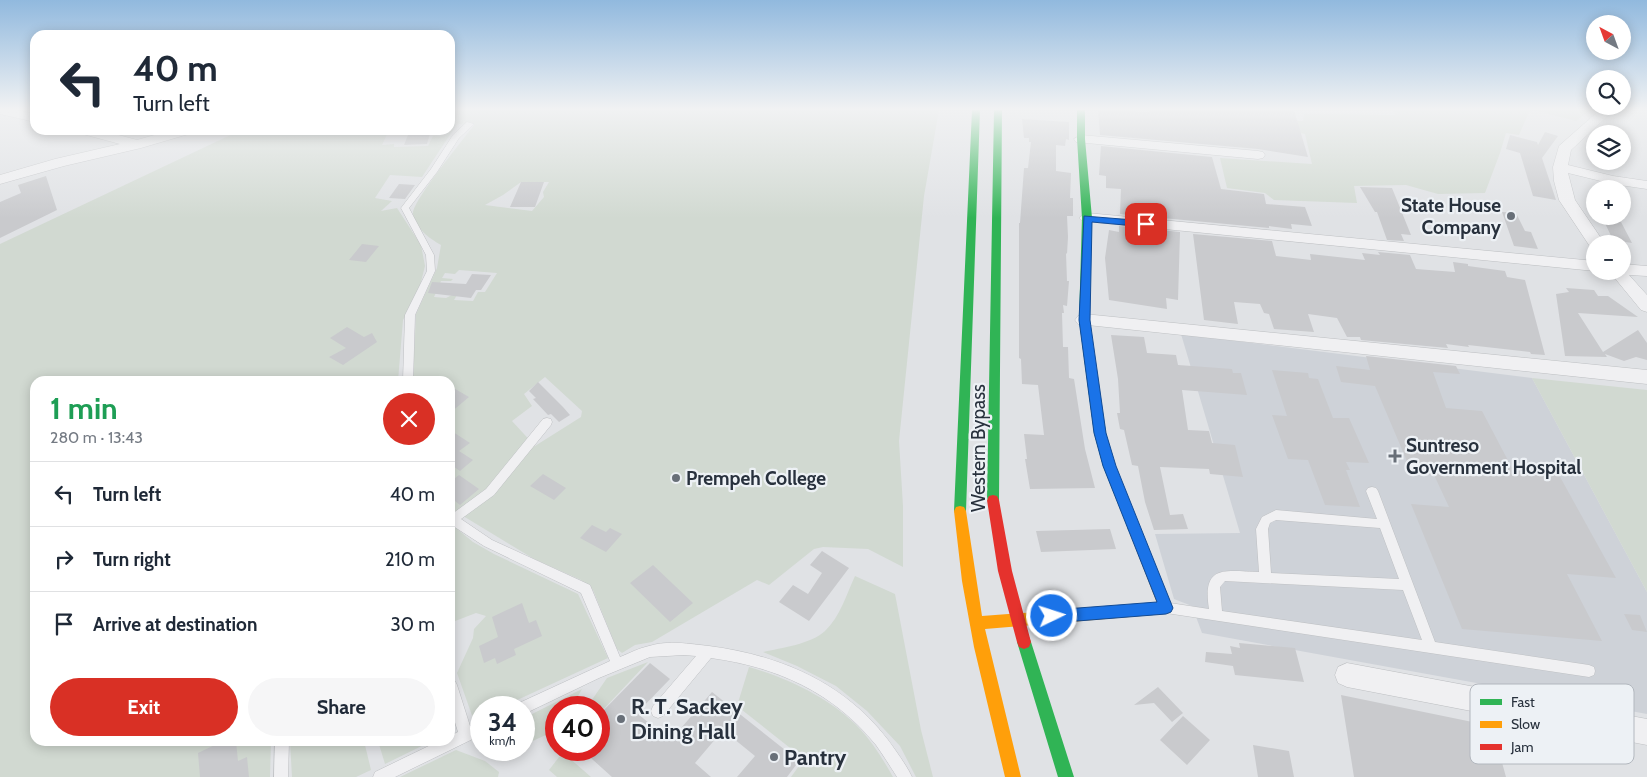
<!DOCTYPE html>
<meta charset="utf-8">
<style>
:root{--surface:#fff;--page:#f6f6f7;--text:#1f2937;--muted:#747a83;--line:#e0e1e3;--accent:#d93025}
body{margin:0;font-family:Cabin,sans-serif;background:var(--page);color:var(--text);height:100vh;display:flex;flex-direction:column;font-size:19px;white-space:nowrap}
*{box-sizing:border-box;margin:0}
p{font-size:16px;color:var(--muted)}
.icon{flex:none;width:28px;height:28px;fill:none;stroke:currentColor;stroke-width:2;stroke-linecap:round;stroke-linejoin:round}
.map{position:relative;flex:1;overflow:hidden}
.side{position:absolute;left:30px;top:376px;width:425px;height:370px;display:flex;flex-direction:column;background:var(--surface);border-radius:15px;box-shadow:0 2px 12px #0003}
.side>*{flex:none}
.top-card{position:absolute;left:30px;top:30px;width:425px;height:105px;border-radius:15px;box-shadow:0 2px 12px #0003;background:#fff;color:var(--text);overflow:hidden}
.needle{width:32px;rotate:319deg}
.controls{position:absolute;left:1586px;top:15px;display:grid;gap:10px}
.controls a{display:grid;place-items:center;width:45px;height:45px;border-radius:50%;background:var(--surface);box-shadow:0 2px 12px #0003;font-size:25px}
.speed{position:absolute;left:470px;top:696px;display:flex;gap:10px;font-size:25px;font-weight:700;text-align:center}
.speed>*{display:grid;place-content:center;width:65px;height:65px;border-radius:50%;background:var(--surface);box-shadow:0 2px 12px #0003;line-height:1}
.speed small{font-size:12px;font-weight:400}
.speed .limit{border:8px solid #d22;background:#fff;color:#111}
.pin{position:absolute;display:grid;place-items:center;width:42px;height:42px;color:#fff;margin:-21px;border-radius:10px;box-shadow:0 2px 8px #0006}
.me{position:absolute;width:55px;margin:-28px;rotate:86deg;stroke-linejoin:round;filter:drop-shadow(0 0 4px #0008)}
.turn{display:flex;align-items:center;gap:18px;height:105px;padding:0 20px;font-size:22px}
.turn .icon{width:65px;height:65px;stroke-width:2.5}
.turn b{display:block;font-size:35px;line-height:42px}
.round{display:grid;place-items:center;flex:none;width:52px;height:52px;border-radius:26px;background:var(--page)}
.head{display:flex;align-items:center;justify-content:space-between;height:85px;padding:0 20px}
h1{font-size:30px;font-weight:700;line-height:38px;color:#1e9e55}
.button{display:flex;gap:10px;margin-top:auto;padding:10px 20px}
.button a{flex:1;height:58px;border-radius:30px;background:var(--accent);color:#fff;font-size:20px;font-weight:700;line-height:58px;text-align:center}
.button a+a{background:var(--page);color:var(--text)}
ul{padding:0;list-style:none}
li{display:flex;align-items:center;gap:15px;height:65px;padding:0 20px;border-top:1px solid var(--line)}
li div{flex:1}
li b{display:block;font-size:19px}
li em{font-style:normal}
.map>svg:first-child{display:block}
</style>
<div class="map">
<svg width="1647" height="777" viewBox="0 0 1647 777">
<rect width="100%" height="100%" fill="#e0e2e5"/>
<path fill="#ced2d8" d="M1181 334 1532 378 1647 592V714L1202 633 1192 606 1174 599 1155 534 1240 533Z"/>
<path fill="#d1d9d1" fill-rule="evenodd" d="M450 110H939L924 196 899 441 903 506V567L868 549 823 547 814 549 769 585 757 580 652 642 635 645 622 653 617 649 593 590 581 580 534 559 450 508V381H414L413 377 416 314 437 268 441 245C430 239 415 228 413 214 412 201 464 139 474 125L457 124 422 177 390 175 375 198 392 201 381 211 397 208 421 245 425 266 418 294 403 320 398 381H35V741H271L270 777H0V244L241 130H389L382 145 394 144V147L428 146 433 136 446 135 447 134 432 133 434 130H450L452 126 450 125ZM521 182H549L543 192 544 197 532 211 485 205 503 195ZM459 270 497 273 485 292H478L473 301 454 300 457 295 454 294 446 298 434 297 441 281H451L453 279 442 278 445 273 455 274ZM545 377 582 411 581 417 535 446 512 421 532 406 524 394Z
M1393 110H1530L1519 135 1506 133 1500 153 1485 193 1438 194 1406 185 1354 186 1357 203 1274 200 1265 193 1227 188 1220 158 1312 164 1305 134 1287 130 1279 120 1303 121 1304 114 1396 115Z
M1533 110H1590L1576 121Z
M1532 378 1647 390V592Z
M450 523 473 542 494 554 578 594 608 658 502 707 481 708V717L474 721 457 673 473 638 474 629 486 616 476 613 450 623Z
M855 576 895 594 921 730 933 777H916L900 746 867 711 836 686 797 666 763 652C781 648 811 644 825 631 840 617 847 593 855 576Z
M648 662 599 714V708L587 707 607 678Z
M749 667C788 678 832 699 860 729 873 743 884 761 893 777H791L804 759 737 706Z
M582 689 572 707 556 708V726L548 734 524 745V718Z
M290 741H364L371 770 356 777H292Z
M378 741H432L385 764Z
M456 750 485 761 499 772 498 777H400Z
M567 756 591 777H557L549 770 559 757Z"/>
<path fill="#c9cacd" d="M1098 110 1149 112 1150 110H1294L1308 157 1258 149 1100 135Z
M1022 119 1069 122V140L1066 139 1065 146 1056 145V171L1071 173 1070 198H1073V216H1067L1068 237 1067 254 1066 253 1067 281H1069L1067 306 1063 305 1064 313H1062L1063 347H1068L1069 378 1074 379 1085 449 1095 488 1030 489 1025 459H1027L1024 434 1044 435 1038 385 1022 384 1021 359 1019 358V223H1020L1024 168H1028L1031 142H1029V138H1024Z
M410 130H431L427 144 404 145Z
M1545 132 1558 136 1542 158 1556 200 1533 196 1520 153 1506 149 1510 135 1537 142 1538 145Z
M1101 146 1212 157 1221 189 1264 194 1266 204 1305 207 1312 226 1291 224 1292 229 1269 226V228L1120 214 1121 189 1106 188V176L1099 175Z
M46 176 57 210 0 238V202L21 193 18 185Z
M521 182H544L535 207H510Z
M399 184 415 185 405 199 389 198Z
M1360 187 1392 188 1411 235 1401 234 1404 241 1387 240 1377 212H1375Z
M1502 212 1516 213 1525 231 1531 232 1538 249 1514 246Z
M1603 219 1621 222 1632 243 1613 240Z
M1119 226 1180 232 1178 300 1166 298 1167 309 1109 300 1105 258 1109 230 1119 232Z
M1193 234 1272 241 1276 256 1311 260 1310 254 1365 260 1362 253 1380 255 1378 252 1410 255 1416 269 1455 272 1453 262 1468 264V266L1505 271 1507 277 1525 280 1545 355 1531 354 1530 352 1468 345 1469 347 1446 344 1448 348 1361 340 1360 337H1347L1337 318 1308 314 1314 332 1274 329 1269 314 1264 313 1260 304 1234 302 1238 324 1204 320Z
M362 244 379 246 366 262 349 260Z
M472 274 491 275 481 290H476L471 298 428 293 432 282 466 284Z
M1566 288 1594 290 1598 296H1608L1638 317 1578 313 1603 352 1638 330 1647 343V360L1636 357 1624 361 1605 354 1607 357 1565 356 1556 294 1569 292Z
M347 327 364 337 372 333 377 342 343 365 329 357 346 348 330 338Z
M1111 335 1144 337 1147 353 1176 355 1178 365 1232 369 1233 373H1241L1247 395 1182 390 1188 430 1209 431 1212 443 1235 445 1243 477 1210 474 1209 469 1160 467 1170 515 1183 514 1188 529 1154 530 1145 502 1138 466 1132 465 1124 430 1120 429 1117 413H1120L1118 379Z
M1366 356 1456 366 1460 374 1433 372 1446 408 1482 411 1513 470 1559 475 1616 578 1567 574 1602 641 1462 629 1411 504 1449 507 1434 475 1412 473 1375 386 1341 382 1336 366 1370 370Z
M1272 370 1308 373 1309 378 1318 379 1333 418H1349L1369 463 1346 462 1350 470H1346L1360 507 1325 505 1308 460 1288 459 1272 415 1287 416Z
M538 382 563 407 570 415 559 422 551 414 548 415 533 399 536 398 529 391Z
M450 386 469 397 450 413Z
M450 430 470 443 459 451 473 460 460 471 450 464Z
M543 474 566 488 554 500 530 486Z
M459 475 479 489 460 505 450 497V482Z
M592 525 606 532 610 528 622 534 606 552 580 538Z
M1110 529 1116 549 1041 552 1036 531Z
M822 551 849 568 809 621 779 602 793 585 808 594 822 573 810 565Z
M653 565 693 603 670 622 630 583Z
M522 603 529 623 536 620 542 636 514 649 516 655 497 664 495 658 484 663 479 646 498 637 492 617Z
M1624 614 1640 615 1647 632 1632 630Z
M1239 643 1295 648 1304 682 1235 675 1233 666 1205 662 1206 652 1232 654 1230 646 1240 648Z
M650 663 670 679 637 713 670 741 712 692 799 761 787 777H737L755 756 723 730 695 763 711 777H612L582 750H599V715Z
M1158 687 1183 713 1172 722 1154 703 1134 705Z
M1341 695 1492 726 1506 777H1354Z
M1183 716 1210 740 1187 765 1160 740Z
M223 741H236L238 761 247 757 249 777H200L198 753Z
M1253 745 1289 751 1294 777H1258Z"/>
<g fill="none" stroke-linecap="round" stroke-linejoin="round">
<g stroke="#bec0c3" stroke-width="1">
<path id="lane" d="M467 122 474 124 459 138 437 172 409 208 434 255 435 271 415 315 413 381H403L405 315 427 271 426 255 401 208 431 169 453 135Z
M547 418 551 419 552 422 551 425 494 495 461 519 492 540 590 585 620 657C630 653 639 648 649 646 668 640 690 644 709 646 785 656 852 686 896 751 902 760 908 768 912 777H897C890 766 883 755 876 745 833 692 777 667 711 658L663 716 658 718 653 716 651 711 653 706 696 656 684 655 650 657 599 678 524 714V708H518L519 703 610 661 581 593 484 546 450 524V513L452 514 486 489 543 419Z
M1372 487 1376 488 1378 491 1435 642 1589 665 1594 667 1595 671 1594 675 1589 677 1166 613 1164 609 1166 605 1170 603 1209 609C1202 564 1224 571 1259 572L1256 529 1262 517 1276 510 1377 519 1366 491 1368 488ZM1276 520 1380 528 1399 579 1271 573 1268 529 1270 523ZM1225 581 1403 590 1422 640 1222 611 1220 587Z
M450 679 455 681 457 685 470 726 481 721V735L395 777H373L375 772 439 741H450V736L458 732 450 706Z
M275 741H289L288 777H274Z"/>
</g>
<g stroke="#bec0c3" stroke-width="1">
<path id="street" d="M0 110H16L35 114V122L0 114Z
M1600 110H1614L1571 150 1568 165 1613 176 1647 181V189L1613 184 1568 173 1575 200 1605 244H1595V248H1591L1559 200 1554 181 1553 167 1559 146Z
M77 130H100L137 140 172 130H194L192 133 141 148 64 166 0 184V175L55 159 120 144 79 133Z
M1081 135 1258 151 1263 152 1265 155 1263 158 1258 159 1076 142 1074 139Z
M1087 213 1595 261V271L1082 221 1079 218 1082 215Z
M1622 264 1647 266V276L1629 275 1647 295V312L1641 310 1609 271H1622Z
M1084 314 1647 370V384L1078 324 1075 320 1078 316Z
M1347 663 1647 719V745L1347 687 1338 683 1335 675 1338 667Z"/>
</g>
<use href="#lane" fill="#f0f0f2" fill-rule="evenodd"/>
<use href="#street" fill="#f0f0f2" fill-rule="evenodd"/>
<path fill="#30b455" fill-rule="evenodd" d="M972 110H980L966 511 964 515 960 516 956 515 954 511Z
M994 110H1002L999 500 997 504 993 505 989 504 987 500Z
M1077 110H1085V139L1092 218 1089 320 1106 433 1115 466 1139 526 1138 530 1133 531 1128 530 1127 526 1103 466 1094 433 1079 320 1082 218 1077 139Z
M1024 635 1029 637 1031 642 1074 777H1058L1017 642 1019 637Z"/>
<path fill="#ff9f0a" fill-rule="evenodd" d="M960 506 964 507 966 511 982 616 1157 603 1127 526 1128 522 1133 521 1138 522 1139 526 1173 608 1171 612 1166 614 985 629 1021 777H1005L974 647 962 581 954 511 956 507Z"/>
<path fill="#e5322d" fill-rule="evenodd" d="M993 495 997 496 999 500 1012 571 1031 642 1029 647 1024 649 1019 647 1017 642 998 571 987 500 989 496Z"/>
</g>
<linearGradient id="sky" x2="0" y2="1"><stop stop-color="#91b9de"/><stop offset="0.5" stop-color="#f1f2f3"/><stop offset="1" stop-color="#f1f2f3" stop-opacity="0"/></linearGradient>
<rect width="1647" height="218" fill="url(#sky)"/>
<path fill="#1a73e8" stroke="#114b97" d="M1084 216 1146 221 1150 224 1146 227 1092 222 1090 320 1106 433 1116 466 1173 608 1171 612 1166 614 1052 623 1047 621 1045 616 1047 612 1052 610 1157 602 1103 466 1094 433 1079 320Z"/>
<g fill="#686f78" stroke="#edf1f5" stroke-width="2">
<circle cx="1511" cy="216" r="5"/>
<path d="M1392.5 448.5h5v5h5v5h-5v5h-5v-5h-5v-5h5z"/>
<circle cx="676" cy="478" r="5"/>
<circle cx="621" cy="719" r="5"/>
<circle cx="774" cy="757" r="5"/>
</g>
<g text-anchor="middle" stroke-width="4.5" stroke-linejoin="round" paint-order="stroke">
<g font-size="19" font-weight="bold" fill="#28313d" stroke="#edf1f5" text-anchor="start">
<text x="1501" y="212" text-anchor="end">State House<tspan x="1501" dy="22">Company</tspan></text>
<text x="1406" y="452">Suntreso<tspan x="1406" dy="22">Government Hospital</tspan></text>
<text x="686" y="485">Prempeh College</text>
</g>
<g font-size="19" fill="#28313d" stroke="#edf1f5">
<text transform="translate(978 448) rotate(-90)" y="7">Western Bypass</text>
</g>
<g font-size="22" font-weight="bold" fill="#28313d" stroke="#edf1f5" text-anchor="start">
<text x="631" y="714">R. T. Sackey<tspan x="631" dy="25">Dining Hall</tspan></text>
<text x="784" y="765">Pantry</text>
</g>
</g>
<rect x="1470" y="684" width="164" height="80" rx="8" fill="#edf1f5" stroke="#b2b7be" stroke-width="1"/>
<rect x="1480" y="699" width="22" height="6" fill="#30b455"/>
<rect x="1480" y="721" width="22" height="7" fill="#ff9f0a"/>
<rect x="1480" y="744" width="22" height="6" fill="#e5322d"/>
<g font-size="14" fill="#28313d">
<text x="1511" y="707">Fast</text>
<text x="1511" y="729">Slow</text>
<text x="1511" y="752">Jam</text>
</g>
</svg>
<div class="controls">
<a><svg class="needle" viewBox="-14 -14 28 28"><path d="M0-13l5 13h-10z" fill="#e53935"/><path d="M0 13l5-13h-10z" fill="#747a83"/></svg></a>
<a><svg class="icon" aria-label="search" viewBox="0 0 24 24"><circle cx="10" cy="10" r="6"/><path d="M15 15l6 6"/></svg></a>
<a><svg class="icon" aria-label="layers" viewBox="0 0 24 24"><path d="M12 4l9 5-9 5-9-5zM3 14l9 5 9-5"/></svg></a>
<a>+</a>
<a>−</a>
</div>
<div class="speed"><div>34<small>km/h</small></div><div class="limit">40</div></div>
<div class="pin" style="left:1146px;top:224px;background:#d93025"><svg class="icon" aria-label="arrive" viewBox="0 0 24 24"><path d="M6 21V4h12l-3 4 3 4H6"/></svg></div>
<svg class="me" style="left:1052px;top:616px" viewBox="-20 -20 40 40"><circle r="17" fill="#1a73e8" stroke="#fff" stroke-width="3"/><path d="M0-11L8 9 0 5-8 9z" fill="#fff"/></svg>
<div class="top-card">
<div class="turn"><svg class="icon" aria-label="left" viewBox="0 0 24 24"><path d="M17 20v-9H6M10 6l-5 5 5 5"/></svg><div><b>40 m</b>Turn left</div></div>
</div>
<section class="side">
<div class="head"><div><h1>1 min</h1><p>280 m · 13:43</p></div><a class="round" style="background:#d93025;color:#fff"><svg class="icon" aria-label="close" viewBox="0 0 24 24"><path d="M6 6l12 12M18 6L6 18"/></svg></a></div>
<ul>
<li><svg class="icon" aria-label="left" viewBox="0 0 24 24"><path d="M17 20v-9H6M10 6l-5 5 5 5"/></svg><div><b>Turn left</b></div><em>40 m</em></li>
<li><svg class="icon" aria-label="right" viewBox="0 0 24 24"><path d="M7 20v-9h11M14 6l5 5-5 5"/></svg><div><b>Turn right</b></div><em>210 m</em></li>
<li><svg class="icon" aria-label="arrive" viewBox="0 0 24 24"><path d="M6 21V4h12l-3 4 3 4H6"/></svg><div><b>Arrive at destination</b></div><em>30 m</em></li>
</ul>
<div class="button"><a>Exit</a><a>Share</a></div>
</section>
</div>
